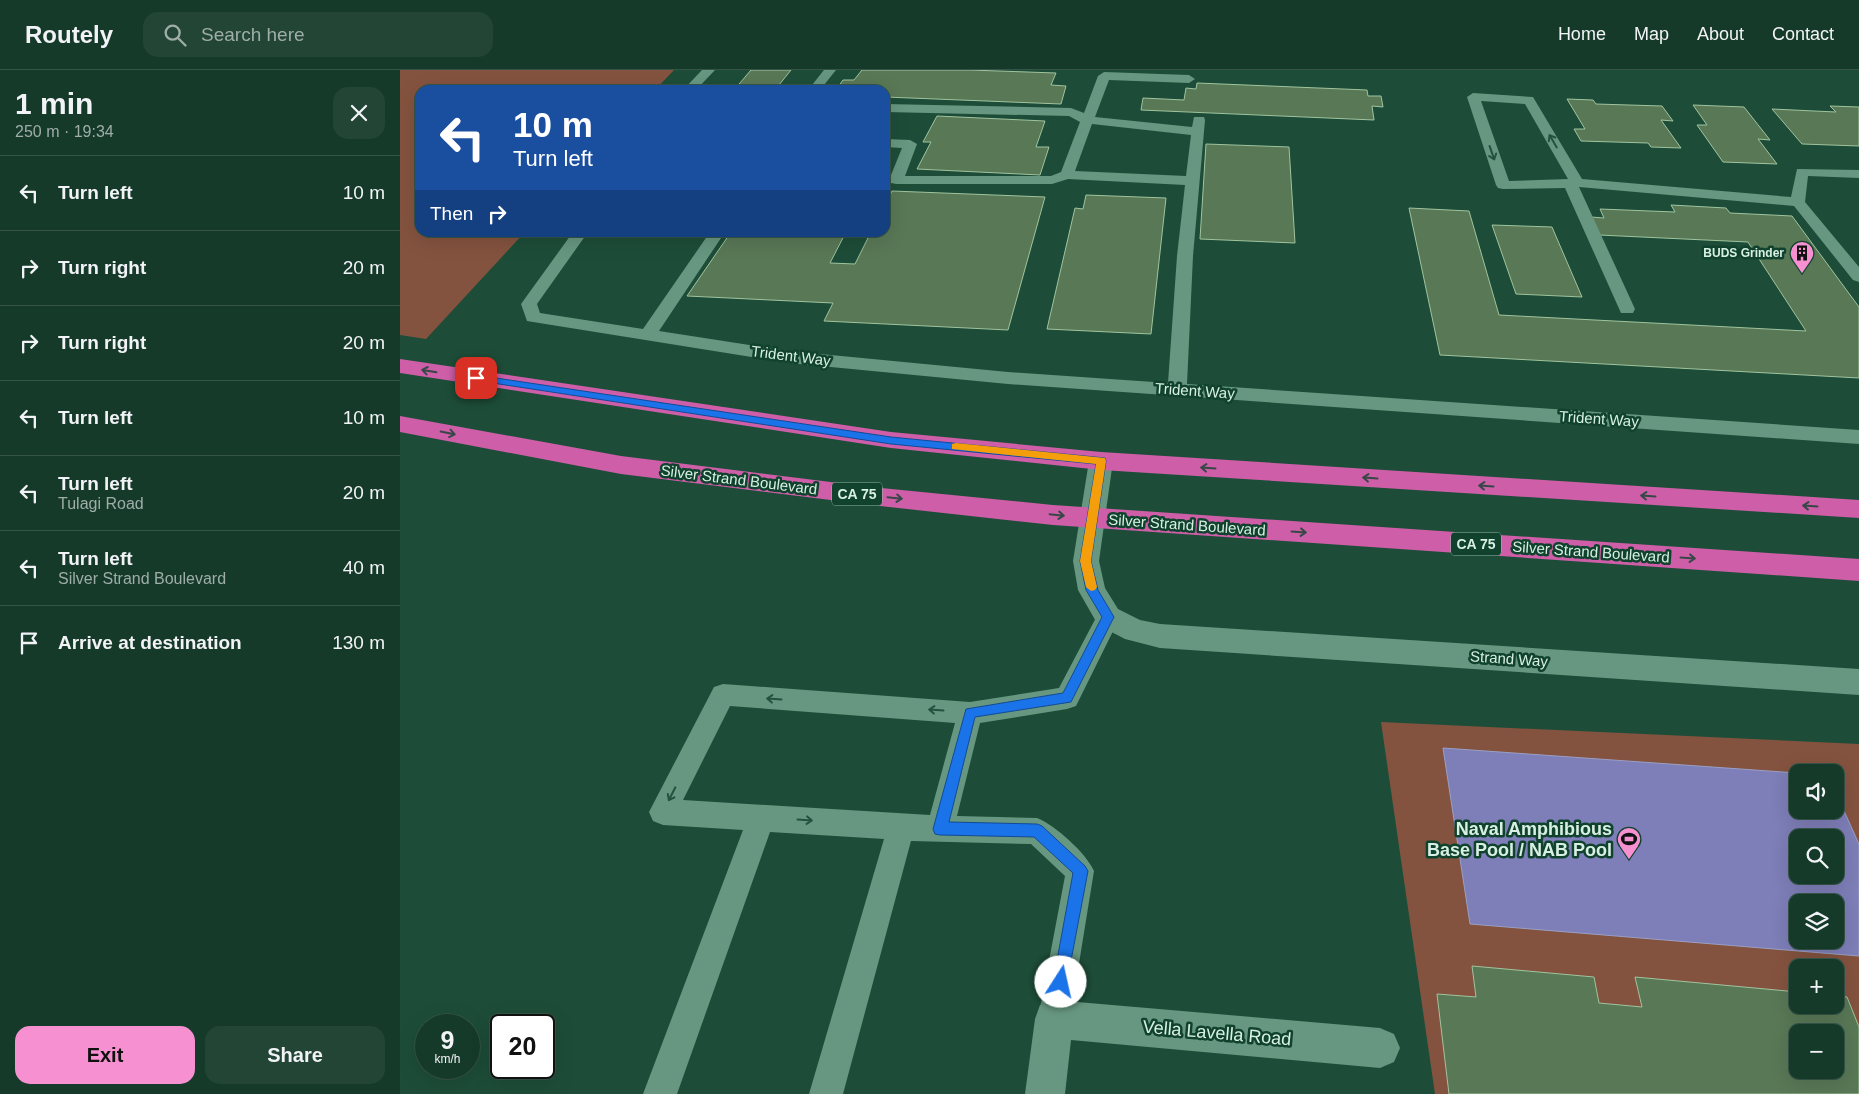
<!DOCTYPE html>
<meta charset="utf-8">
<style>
:root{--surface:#163a2a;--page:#234536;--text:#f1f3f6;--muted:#9eada8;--line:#355447;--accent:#f690d0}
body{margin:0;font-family:Arial,sans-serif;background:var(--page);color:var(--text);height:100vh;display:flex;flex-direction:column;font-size:19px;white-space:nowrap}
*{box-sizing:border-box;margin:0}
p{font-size:16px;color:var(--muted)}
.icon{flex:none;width:28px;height:28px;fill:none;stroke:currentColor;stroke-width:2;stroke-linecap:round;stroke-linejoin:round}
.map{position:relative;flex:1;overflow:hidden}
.details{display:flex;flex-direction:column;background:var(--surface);width:400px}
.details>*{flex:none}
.hud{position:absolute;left:15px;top:15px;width:475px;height:152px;border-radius:15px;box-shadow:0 5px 20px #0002,0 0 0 1px var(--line);background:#1a4fa0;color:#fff;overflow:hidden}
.tools{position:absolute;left:1389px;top:694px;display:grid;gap:10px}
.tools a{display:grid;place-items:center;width:55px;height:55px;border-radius:10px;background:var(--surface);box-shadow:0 5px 20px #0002,0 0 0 1px var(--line);font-size:25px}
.speed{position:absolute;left:15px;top:944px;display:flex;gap:10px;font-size:25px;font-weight:700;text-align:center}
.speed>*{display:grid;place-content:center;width:65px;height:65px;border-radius:50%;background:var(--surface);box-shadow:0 5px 20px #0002,0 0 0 1px var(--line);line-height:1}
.speed small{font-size:12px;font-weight:400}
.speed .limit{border:2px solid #111;border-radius:8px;background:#fff;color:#111}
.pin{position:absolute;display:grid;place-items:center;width:42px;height:42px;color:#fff;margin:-21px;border-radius:10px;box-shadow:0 2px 8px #0006}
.me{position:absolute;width:55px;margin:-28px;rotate:10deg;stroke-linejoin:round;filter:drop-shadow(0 0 4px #0008)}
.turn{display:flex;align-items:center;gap:18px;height:105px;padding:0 15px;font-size:22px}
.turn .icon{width:65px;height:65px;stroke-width:2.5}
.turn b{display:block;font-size:35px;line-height:42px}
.then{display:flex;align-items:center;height:48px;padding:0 15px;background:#0003;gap:10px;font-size:19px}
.round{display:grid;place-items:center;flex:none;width:52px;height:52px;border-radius:15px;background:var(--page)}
.head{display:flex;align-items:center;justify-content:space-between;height:85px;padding:0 15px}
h1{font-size:30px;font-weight:800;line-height:38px}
.action{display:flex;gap:10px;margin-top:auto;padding:10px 15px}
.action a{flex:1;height:58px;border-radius:15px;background:var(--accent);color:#111;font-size:20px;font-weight:800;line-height:58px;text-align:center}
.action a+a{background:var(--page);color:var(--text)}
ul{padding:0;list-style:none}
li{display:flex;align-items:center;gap:15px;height:75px;padding:0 15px;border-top:1px solid var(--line)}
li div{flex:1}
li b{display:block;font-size:19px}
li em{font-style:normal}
header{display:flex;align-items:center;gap:30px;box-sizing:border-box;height:70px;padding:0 25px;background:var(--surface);border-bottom:1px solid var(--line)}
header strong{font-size:24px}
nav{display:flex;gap:28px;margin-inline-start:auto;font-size:18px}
.search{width:350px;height:45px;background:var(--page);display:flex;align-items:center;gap:12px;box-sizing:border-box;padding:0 18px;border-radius:15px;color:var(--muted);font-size:19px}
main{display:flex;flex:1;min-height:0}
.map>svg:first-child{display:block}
</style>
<header>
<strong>Routely</strong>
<div class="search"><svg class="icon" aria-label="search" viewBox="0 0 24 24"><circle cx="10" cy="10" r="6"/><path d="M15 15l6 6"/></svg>Search here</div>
<nav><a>Home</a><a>Map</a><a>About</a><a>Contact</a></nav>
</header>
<main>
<section class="details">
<div class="head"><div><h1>1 min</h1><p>250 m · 19:34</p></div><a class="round"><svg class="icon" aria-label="close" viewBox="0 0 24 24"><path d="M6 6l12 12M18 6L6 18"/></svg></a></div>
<ul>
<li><svg class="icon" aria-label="left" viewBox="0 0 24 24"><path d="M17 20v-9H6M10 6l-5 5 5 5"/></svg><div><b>Turn left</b></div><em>10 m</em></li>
<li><svg class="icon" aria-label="right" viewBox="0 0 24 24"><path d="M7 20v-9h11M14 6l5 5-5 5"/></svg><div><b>Turn right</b></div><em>20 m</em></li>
<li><svg class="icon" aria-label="right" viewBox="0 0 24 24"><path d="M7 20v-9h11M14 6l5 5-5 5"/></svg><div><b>Turn right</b></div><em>20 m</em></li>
<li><svg class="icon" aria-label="left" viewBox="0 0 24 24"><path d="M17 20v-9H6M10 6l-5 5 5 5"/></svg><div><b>Turn left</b></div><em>10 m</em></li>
<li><svg class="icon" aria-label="left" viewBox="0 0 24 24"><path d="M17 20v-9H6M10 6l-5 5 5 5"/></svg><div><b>Turn left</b><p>Tulagi Road</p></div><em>20 m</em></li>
<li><svg class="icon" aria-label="left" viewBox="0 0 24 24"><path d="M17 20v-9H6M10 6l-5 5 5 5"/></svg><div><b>Turn left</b><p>Silver Strand Boulevard</p></div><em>40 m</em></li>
<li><svg class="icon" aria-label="arrive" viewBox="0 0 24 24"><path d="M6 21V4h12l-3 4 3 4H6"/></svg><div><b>Arrive at destination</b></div><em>130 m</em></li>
</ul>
<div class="action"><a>Exit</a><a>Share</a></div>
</section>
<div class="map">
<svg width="1459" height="1024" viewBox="0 0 1459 1024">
<rect width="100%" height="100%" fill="#1d4d38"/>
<path fill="#84533f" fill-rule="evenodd" d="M0 0H274L255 20H20V162L124 163 26 269 0 265Z
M981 652 1459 674V1024H1035ZM1398 702H1435V740H1398ZM1398 768H1435V805H1398ZM1398 832H1435V870H1398ZM1398 898H1435V935H1398ZM1398 962H1435V1000H1398Z"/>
<path fill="#7e7eb8" stroke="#99a0c5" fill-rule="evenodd" d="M1043 678 1397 703 1398 740H1435V721L1459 774V886L1070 854ZM1398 768H1435V805H1398ZM1398 832H1435V870H1398Z"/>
<path fill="#597856" stroke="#a1c49f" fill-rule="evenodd" d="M351 0H391L375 20H334Z
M462 0H570L656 3 651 15 666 16 661 34 485 27V20H436L443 10H454Z
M797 13 967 20 968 26H981L983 37 972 36 974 50 741 40 743 28 784 30 786 18 796 19Z
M1167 29 1193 30 1196 34 1262 36 1273 51 1261 50 1281 78 1251 77 1248 73 1181 71 1174 59H1185Z
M1293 35 1344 37 1370 70 1358 69 1377 94 1323 92 1297 55H1307Z
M1430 36 1459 37V76L1402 74 1372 39 1436 42Z
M537 46 645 51 636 77H649L640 105 517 99 531 72H523Z
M806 74 889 77 895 173 800 169Z
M492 121 645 127 608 260 424 251 433 233 287 226 331 162H446L430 193 455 194 471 162H485V135Z
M686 125 766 128 751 264 647 259 675 138 683 139Z
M1271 135 1326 138 1330 143 1392 146 1459 237V308L1040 285 1009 138 1069 141 1099 245 1406 261 1348 172 1199 165 1191 147 1204 148 1200 139 1275 142Z
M1092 155 1152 157 1182 227 1116 224Z
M1072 896 1194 907 1199 933 1242 937 1235 907 1398 922V935H1435V926L1447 927 1459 957V1024H1049L1037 924 1076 927ZM1398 962H1435V1000H1398Z"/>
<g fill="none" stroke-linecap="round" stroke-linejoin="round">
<path fill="#679780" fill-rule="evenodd" d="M302 0H315L296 20H283Z
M424 0H436L420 20H408Z
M704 2 789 5 795 9 789 13 709 10 695 47 792 57 794 47H804L805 50 793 186 787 314 1459 360V374L608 314 389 293 133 252 127 251 121 234 173 162H188L137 234 140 243 243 259 310 162H325L259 261 389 281 608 302 768 313 777 186 785 115 668 109 652 114H496L491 113 489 110 502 78 485 77V69L510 70 517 74 505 106H651L661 102 680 52 669 46 485 42V34L671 38 684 43 698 6ZM692 54 791 65 786 106 675 101Z
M1073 23 1133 27 1182 109 1391 127 1397 99 1459 100V108L1408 106 1405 132 1459 197V212L1453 210 1394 136 1179 117 1235 239 1233 243H1221L1165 118 1103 119 1098 118 1096 115 1067 27ZM1081 31 1125 34 1168 109 1109 111Z
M708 538 716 540 720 547 676 636 667 639 580 653 557 746 637 748C655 755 687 784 694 801L670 949 665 960 654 965 643 960 638 949 665 806 631 774 511 771 443 1024H409L484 769 370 762 277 1024H243L343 760 263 755 253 751 249 742 314 617 323 614 570 632 659 618 700 540ZM330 636 555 653 530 745 283 730Z"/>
<path fill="#679780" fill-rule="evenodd" d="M701 382 710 385 713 391 699 491 705 518 718 539 740 550 760 554 1459 599V625L760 578 725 569 698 555 678 520 673 491 689 391 692 385Z
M654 930 980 958 994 964 1000 978 994 992 980 998 671 970 665 1024H625L635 949 640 935Z"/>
<path fill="#cf5ea8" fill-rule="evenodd" d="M0 289 491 362 701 382 1459 430V448L701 400 491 378 0 303Z
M0 346 221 386 471 417 653 435 1459 489V511L653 455 471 435 221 404 0 362Z"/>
</g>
<defs><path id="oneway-shaft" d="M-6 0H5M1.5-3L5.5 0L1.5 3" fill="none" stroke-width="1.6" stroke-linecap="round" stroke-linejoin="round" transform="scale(1.25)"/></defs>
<g stroke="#21533e">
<use href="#oneway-shaft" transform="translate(1153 71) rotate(-120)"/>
<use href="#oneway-shaft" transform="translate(1092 83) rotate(71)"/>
<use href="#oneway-shaft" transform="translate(374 629) rotate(-176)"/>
<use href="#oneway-shaft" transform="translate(536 640) rotate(-176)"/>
<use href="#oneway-shaft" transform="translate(272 724) rotate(117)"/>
<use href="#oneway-shaft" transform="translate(405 750) rotate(4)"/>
</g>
<g stroke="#364846">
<use href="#oneway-shaft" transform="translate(29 301) rotate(-171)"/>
<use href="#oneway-shaft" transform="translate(48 363) rotate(11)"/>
<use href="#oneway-shaft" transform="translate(808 398) rotate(-176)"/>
<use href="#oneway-shaft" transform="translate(970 408) rotate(-176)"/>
<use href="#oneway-shaft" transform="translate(1086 416) rotate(-176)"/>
<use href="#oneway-shaft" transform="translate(1248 426) rotate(-176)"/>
<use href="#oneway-shaft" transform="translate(495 428) rotate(6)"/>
<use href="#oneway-shaft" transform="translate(1410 436) rotate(-176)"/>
<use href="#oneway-shaft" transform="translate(657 445) rotate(6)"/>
<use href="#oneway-shaft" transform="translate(899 462) rotate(4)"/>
<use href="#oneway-shaft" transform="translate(1288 488) rotate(4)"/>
</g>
<path fill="#1a73e8" stroke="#114b97" d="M76 305 491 367 705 388 706 391 691 491 698 520 714 547 671 632 575 647 549 752 637 754 642 756 685 796 688 801 666 917 661 919 655 917 653 912 673 803 634 767 540 765 535 764 533 759 566 639 663 623 702 547 686 520 680 491 696 394 491 374 73 310V306Z"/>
<path fill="#f59e0b" d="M556 373 705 388 706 391 691 491 697 517 695 520 691 521 686 517 680 491 696 394 552 379V374Z"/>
<defs>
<g id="building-pin" transform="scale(1.25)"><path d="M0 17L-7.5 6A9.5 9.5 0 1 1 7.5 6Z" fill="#f690d0" stroke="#10422e"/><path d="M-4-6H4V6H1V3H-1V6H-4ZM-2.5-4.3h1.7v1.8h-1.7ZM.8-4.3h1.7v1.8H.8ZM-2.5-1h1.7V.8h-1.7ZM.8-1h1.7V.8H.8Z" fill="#111"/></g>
<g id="stadium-pin" transform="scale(1.25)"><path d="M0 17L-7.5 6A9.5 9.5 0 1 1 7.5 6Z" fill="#f690d0" stroke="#10422e"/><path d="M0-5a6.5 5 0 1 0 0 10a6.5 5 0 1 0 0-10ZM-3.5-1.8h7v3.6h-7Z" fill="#111"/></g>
</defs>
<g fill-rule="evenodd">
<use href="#building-pin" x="1402" y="183"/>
<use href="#stadium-pin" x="1229" y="769"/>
</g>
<g text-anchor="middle" stroke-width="5" stroke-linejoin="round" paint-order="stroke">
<g font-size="12" font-weight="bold" fill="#d7f0e3" stroke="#10422e" text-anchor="end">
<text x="1384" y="187">BUDS Grinder</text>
</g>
<g fill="#10422e" stroke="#9bbcad" stroke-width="1">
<rect x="432" y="412.5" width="50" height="23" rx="4"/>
<rect x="1051" y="462.5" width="50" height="23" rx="4"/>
</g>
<g font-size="14" font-weight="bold" fill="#d7f0e3">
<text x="457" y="429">CA 75</text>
<text x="1076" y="479">CA 75</text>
</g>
<g font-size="15" fill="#d7f0e3" stroke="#10422e">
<text transform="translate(391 286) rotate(7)" y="5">Trident Way</text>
<text transform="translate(795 321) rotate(4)" y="5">Trident Way</text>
<text transform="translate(1199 349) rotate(4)" y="5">Trident Way</text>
<text transform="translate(339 410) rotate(7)" y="5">Silver Strand Boulevard</text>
<text transform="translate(787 455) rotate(4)" y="5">Silver Strand Boulevard</text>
<text transform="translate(1191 482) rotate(4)" y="5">Silver Strand Boulevard</text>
<text transform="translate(1109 589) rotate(4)" y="5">Strand Way</text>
</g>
<g font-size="18" font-weight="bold" fill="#d7f0e3" stroke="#10422e" text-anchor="end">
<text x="1212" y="765">Naval Amphibious<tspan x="1212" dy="21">Base Pool / NAB Pool</tspan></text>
</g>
<g font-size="18" fill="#d7f0e3" stroke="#10422e">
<text transform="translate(817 963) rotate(5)" y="6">Vella Lavella Road</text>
</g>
</g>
</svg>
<div class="tools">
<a><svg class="icon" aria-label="sound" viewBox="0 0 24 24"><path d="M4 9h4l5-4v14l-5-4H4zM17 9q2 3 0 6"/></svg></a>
<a><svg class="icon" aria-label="search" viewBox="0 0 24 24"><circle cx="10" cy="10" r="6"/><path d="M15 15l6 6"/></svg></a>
<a><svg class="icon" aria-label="layers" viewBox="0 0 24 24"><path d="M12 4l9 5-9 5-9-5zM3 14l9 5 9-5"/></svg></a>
<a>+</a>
<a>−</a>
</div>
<div class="speed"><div>9<small>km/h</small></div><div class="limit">20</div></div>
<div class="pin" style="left:76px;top:308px;background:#d93025"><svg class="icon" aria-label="arrive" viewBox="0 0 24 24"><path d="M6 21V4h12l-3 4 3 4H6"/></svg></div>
<svg class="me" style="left:661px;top:912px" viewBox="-20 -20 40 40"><circle r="19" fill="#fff"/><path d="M0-13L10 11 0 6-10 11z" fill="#1a73e8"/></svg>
<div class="hud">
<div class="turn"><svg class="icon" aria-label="left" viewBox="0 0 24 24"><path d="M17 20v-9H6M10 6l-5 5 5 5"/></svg><div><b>10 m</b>Turn left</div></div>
<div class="then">Then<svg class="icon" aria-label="right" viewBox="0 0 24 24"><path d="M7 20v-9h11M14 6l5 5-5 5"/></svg></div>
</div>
</div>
</main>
